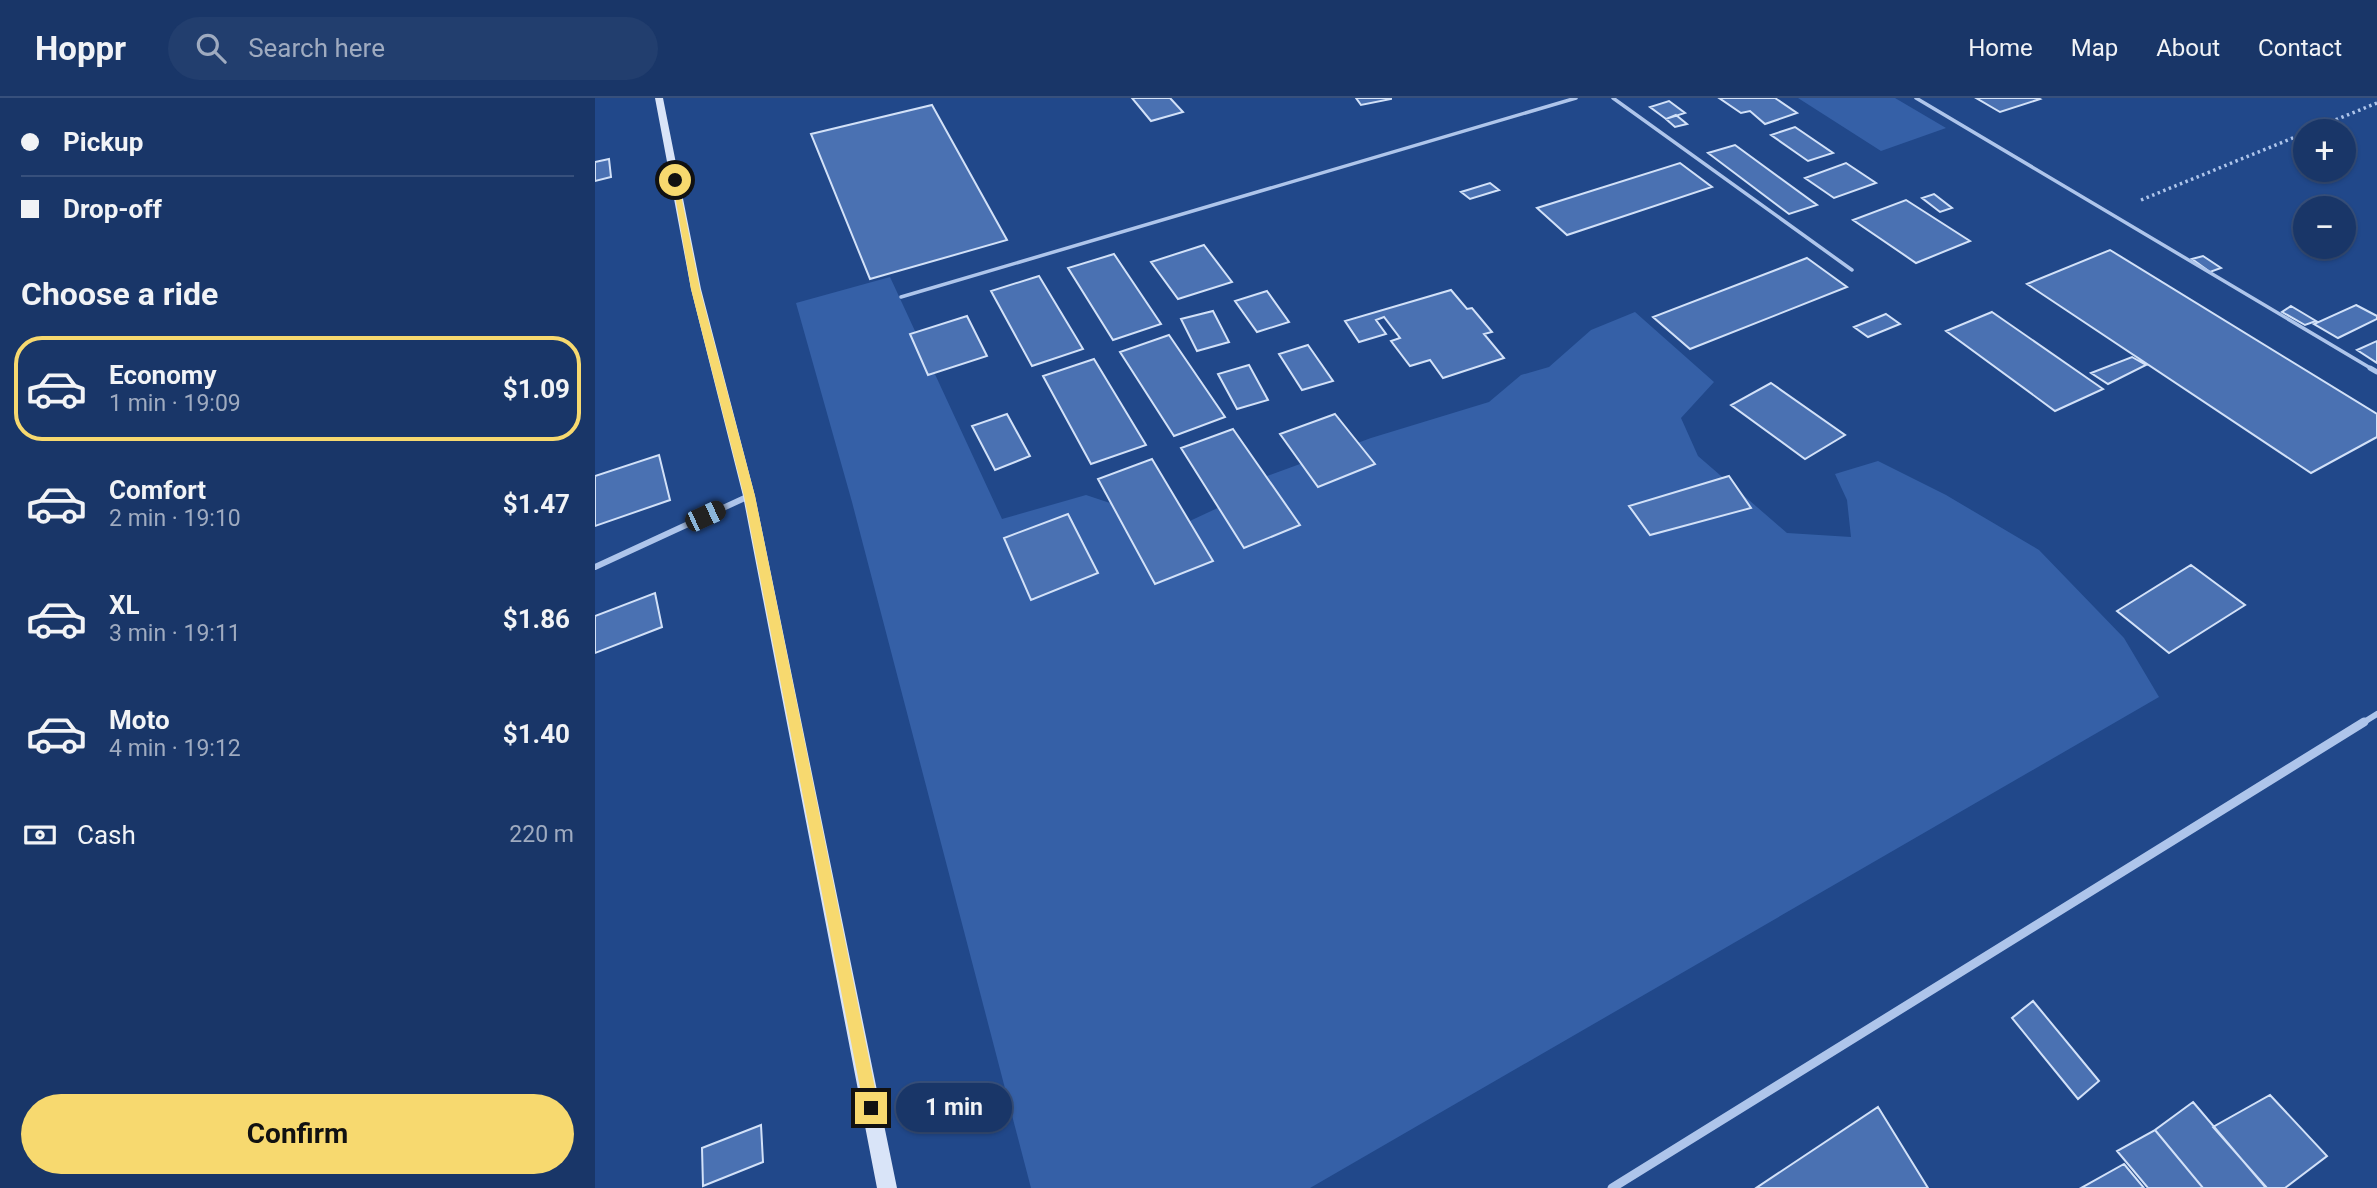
<!DOCTYPE html>
<html lang="en">
<head>
<meta charset="utf-8">
<style>
  :root { --surface:#193668; --page:#223e6e; --text:#f1f3f6; --muted:#9fabc0; --line:#37507c; --accent:#f7d96f }
  body { margin:0; font-family:Roboto,sans-serif; background:var(--page); color:var(--text); height:100vh; display:flex; flex-direction:column; font-size:26px; white-space:nowrap }
  * { box-sizing:border-box; margin:0 }
  p { font-size:23px; color:var(--muted) }
  .icon { flex:none; width:38px; height:38px; fill:none; stroke:currentColor; stroke-width:2; stroke-linecap:round; stroke-linejoin:round }
  .map { position:relative; flex:1; overflow:hidden }
  .side { display:flex; flex-direction:column; background:var(--surface); width:595px }
  .side>* { flex:none }
  .hud { display:grid; align-content:center; height:154px; padding:0 21px; background:var(--surface) }
  .controls { position:absolute; left:1698px; top:21px; display:grid; gap:14px }
  .controls a { display:grid; place-items:center; width:63px; height:63px; border-radius:50%; background:var(--surface); box-shadow:0 2px 5px #0004,0 0 0 2px var(--line); font-size:35px }
  .end { position:absolute; width:32px; height:32px; margin:-16px; border:9px solid #f7d96f; background:#111; box-shadow:0 0 0 4px #111 }
  .from { border-radius:50% }
  .bubble { position:absolute; height:49px; border-radius:24px; background:var(--surface); box-shadow:0 2px 5px #0004,0 0 0 2px var(--line); font-size:23px; font-weight:700; line-height:49px; text-align:center }
  .car { position:absolute; width:21px; height:42px; margin:-21px -10px; border-radius:9px; box-shadow:0 0 5px 2px #0007; background:linear-gradient(#222 24%,#8ab4d8 0 40%,#222 0 76%,#8ab4d8 0 86%,#222 0) }
  .hud b { display:flex; align-items:center; gap:24px; height:66px; font-size:26px }
  .hud b+b { border-top:2px solid var(--line) }
  .hud i { width:18px; height:18px; background:var(--text) }
  ul { padding:0; list-style:none }
  li { display:flex; align-items:center; gap:21px; height:105px; margin:0 14px 10px; padding:0 7px; border:4px solid transparent; border-radius:28px }
  li div { flex:1 }
  li b { display:block; font-size:26px }
  li em { font-style:normal; font-weight:700 }
  li.active { border-color:var(--accent) }
  li>.icon { width:63px; height:63px; stroke-width:1.5 }
  h2 { padding:0 21px; font-size:32px; line-height:84px }
  .pay { display:flex; align-items:center; gap:18px; height:77px; padding:0 21px; font-size:26px }
  .pay p { margin-inline-start:auto }
  .cta { display:flex; gap:14px; margin-top:auto; padding:14px 21px }
  .cta a { flex:1; height:80px; border-radius:42px; background:var(--accent); color:#111; font-size:28px; font-weight:700; line-height:80px; text-align:center }
  header { display:flex; align-items:center; gap:42px; box-sizing:border-box; height:98px; padding:0 35px; background:var(--surface); border-bottom:2px solid var(--line) }
  header strong { font-size:33px }
  nav { display:flex; gap:38px; margin-inline-start:auto; font-size:24px }
  .search { width:490px; height:63px; background:var(--page); display:flex; align-items:center; gap:18px; box-sizing:border-box; padding:0 24px; border-radius:38px; color:var(--muted); font-size:26px }
  main { display:flex; flex:1; min-height:0 }
  .map>svg:first-child { display:block }
  .green { fill:#3560a7 }
  .building { fill:#4a71b2; stroke:#d2e1f8; stroke-width:2 }
  .lines { fill:none; stroke-linecap:round; stroke-linejoin:round }
  .path { stroke:#aec5eb; stroke-width:3.5; stroke-dasharray:2.5 3.5; stroke-linecap:butt }
  .service-far1 { stroke:#aec5eb; stroke-width:3.5 }
  .service { stroke:#aec5eb; stroke-width:5 }
  .minor-far1 { stroke:#aec5eb; stroke-width:6 }
  .minor { stroke:#aec5eb; stroke-width:9 }
  .secondary { fill:#d9e4f8; fill-rule:evenodd }
  .route { fill:#f7d96f }
</style>
</head>
<body>
<header>
<strong>Hoppr</strong>
<div class="search"><svg class="icon" aria-label="search" viewBox="0 0 24 24"><circle cx="10" cy="10" r="6"/><path d="M15 15l6 6"/></svg>Search here</div>
<nav><a>Home</a><a>Map</a><a>About</a><a>Contact</a></nav>
</header>
<main>
<section class="side">
<div class="hud">
<b><i class="from"></i>Pickup</b>
<b><i></i>Drop-off</b>
</div>
<h2>Choose a ride</h2>
<ul>
<li class="active"><svg class="icon" aria-label="car" viewBox="0 0 24 24"><path d="M5 17H2v-5l4-1 3-4h7l3 4 3 1v5h-3M9 17h6M6 11h13"/><circle cx="7" cy="17" r="2"/><circle cx="17" cy="17" r="2"/></svg><div><b>Economy</b><p>1 min · 19:09</p></div><em>$1.09</em></li>
<li><svg class="icon" aria-label="car" viewBox="0 0 24 24"><path d="M5 17H2v-5l4-1 3-4h7l3 4 3 1v5h-3M9 17h6M6 11h13"/><circle cx="7" cy="17" r="2"/><circle cx="17" cy="17" r="2"/></svg><div><b>Comfort</b><p>2 min · 19:10</p></div><em>$1.47</em></li>
<li><svg class="icon" aria-label="car" viewBox="0 0 24 24"><path d="M5 17H2v-5l4-1 3-4h7l3 4 3 1v5h-3M9 17h6M6 11h13"/><circle cx="7" cy="17" r="2"/><circle cx="17" cy="17" r="2"/></svg><div><b>XL</b><p>3 min · 19:11</p></div><em>$1.86</em></li>
<li><svg class="icon" aria-label="car" viewBox="0 0 24 24"><path d="M5 17H2v-5l4-1 3-4h7l3 4 3 1v5h-3M9 17h6M6 11h13"/><circle cx="7" cy="17" r="2"/><circle cx="17" cy="17" r="2"/></svg><div><b>Moto</b><p>4 min · 19:12</p></div><em>$1.40</em></li>
</ul>
<div class="pay"><svg class="icon" aria-label="cash" viewBox="0 0 24 24"><path d="M3 7h18v10H3z"/><circle cx="12" cy="12" r="2"/></svg>Cash<p>220 m</p></div>
<div class="cta"><a>Confirm</a></div>
</section>
<div class="map">
<svg width="1782" height="1090" viewBox="0 0 1782 1090">
  <rect width="100%" height="100%" fill="#21488a"/>
  <path class="green" d="M1203,0h97l51,30 -65,23z
    M295,179l112,242 84,-24 93,31 73,-34 15,-16 104,-38 118,-36 32,-27 28,-8 42,-37 44,-18 79,70 -33,36 17,38 89,77 64,4 -4,-37 -12,-26 43,-13 68,34 93,55 85,88 35,59 -849,491h-279l-179,-686 -56,-199z"/>
  <path class="building" d="M537,0h38l13,14 -32,9z
    M761,0h35v1l-30,6z
    M1124,0h56l22,15 -32,11 -15,-13 -9,2z
    M1381,0h62l2,1 -40,13z
    M1074,3l16,12 -19,6 -16,-12z
    M337,7l75,135 -137,39 -59,-145z
    M1081,17l11,9 -12,3 -9,-8z
    M1200,29l38,26 -25,8 -37,-26z
    M1140,47l82,60 -28,9 -81,-61z
    M14,61l2,18 -16,4v-19z
    M1085,65l32,24 -145,48 -30,-27z
    M1251,65l30,20 -42,15 -29,-20z
    M895,85l9,7 -29,9 -9,-7z
    M1339,96l18,14 -12,4 -18,-14z
    M1311,102l64,41 -54,22 -63,-43z
    M609,147l28,37 -54,17 -27,-37z
    M1515,152l267,164v23l-66,36 -284,-189z
    M519,156l47,70 -48,16 -45,-72z
    M1608,158l18,12 -11,4 -18,-13z
    M1212,160l40,29 -157,62 -37,-32z
    M444,178l44,73 -51,17 -41,-75z
    M856,192l16,19 5,-1 20,24 -8,2 20,24 -61,20 -13,-18 -20,6 -19,-25 9,-3 -16,-21 -8,3 10,14 -27,8 -14,-21z
    M672,193l22,31 -32,10 -22,-31z
    M1761,207l21,11v3l-39,19 -24,-14z
    M1696,208l25,15 -11,4 -23,-13z
    M618,213l16,31 -32,9 -16,-32z
    M1397,214l111,77 -48,22 -109,-80z
    M1291,216l14,10 -32,13 -14,-10z
    M372,218l20,40 -59,19 -18,-41z
    M574,237l56,82 -51,19 -54,-84z
    M1782,243v22l-20,-13z
    M713,247l25,36 -31,9 -23,-36z
    M1537,259l14,8 -38,19 -17,-11z
    M499,261l52,86 -55,19 -48,-88z
    M654,267l19,35 -31,9 -19,-35z
    M1176,285l74,52 -40,24 -74,-54z
    M412,316l23,42 -35,14 -23,-44z
    M740,316l40,50 -57,23 -38,-53z
    M638,331l67,96 -56,23 -63,-100z
    M64,357l11,45 -75,26v-50z
    M557,361l61,102 -58,23 -57,-105z
    M1134,378l22,32 -101,27 -21,-29z
    M473,416l30,59 -67,27 -27,-62z
    M1596,467l54,40 -76,48 -52,-42z
    M60,495l7,34 -67,26v-37z
    M1438,903l66,80 -21,18 -66,-81z
    M1675,997l57,61 -42,32h-18l-54,-61z
    M1598,1004l73,86h-63l-48,-58z
    M1283,1009l50,81h-172z
    M166,1027l2,37 -60,24 -1,-38z
    M1560,1032l48,58h-55l-31,-37z
    M1529,1066l20,24h-63z"/>
  <g class="lines">
    <path class="path" d="M1713,33l69,-28
      M1546,102l164,-67"/>
    <path class="service-far1" d="M1018,0l239,172
      M1321,0l456,271
      M306,199l675,-199"/>
    <path class="service" d="M1775,270l7,4"/>
    <path class="minor-far1" d="M0,469l154,-71
      M1766,626l16,-10"/>
    <path class="minor" d="M1017,1090l752,-466"/>
    <path class="secondary" d="M60,0h8l38,191 54,207 142,692h-20l-134,-692 -52,-207z"/>
  </g>
  <path class="route" d="M77,80l6,2 22,109 55,207 124,612 -2,5 -6,3 -5,-3 -2,-5 -120,-612 -53,-207z"/>
</svg>
<div class="controls">
<a>+</a>
<a>−</a>
</div>
<i class="end from" style="left:80px;top:82px"></i>
<i class="end" style="left:276px;top:1010px"></i>
<div class="bubble" style="left:301px;top:985px;width:116px">1 min</div>
<i class="car" style="left:110px;top:418px;rotate:65deg"></i>
</div>
</main>
</body>
</html>
